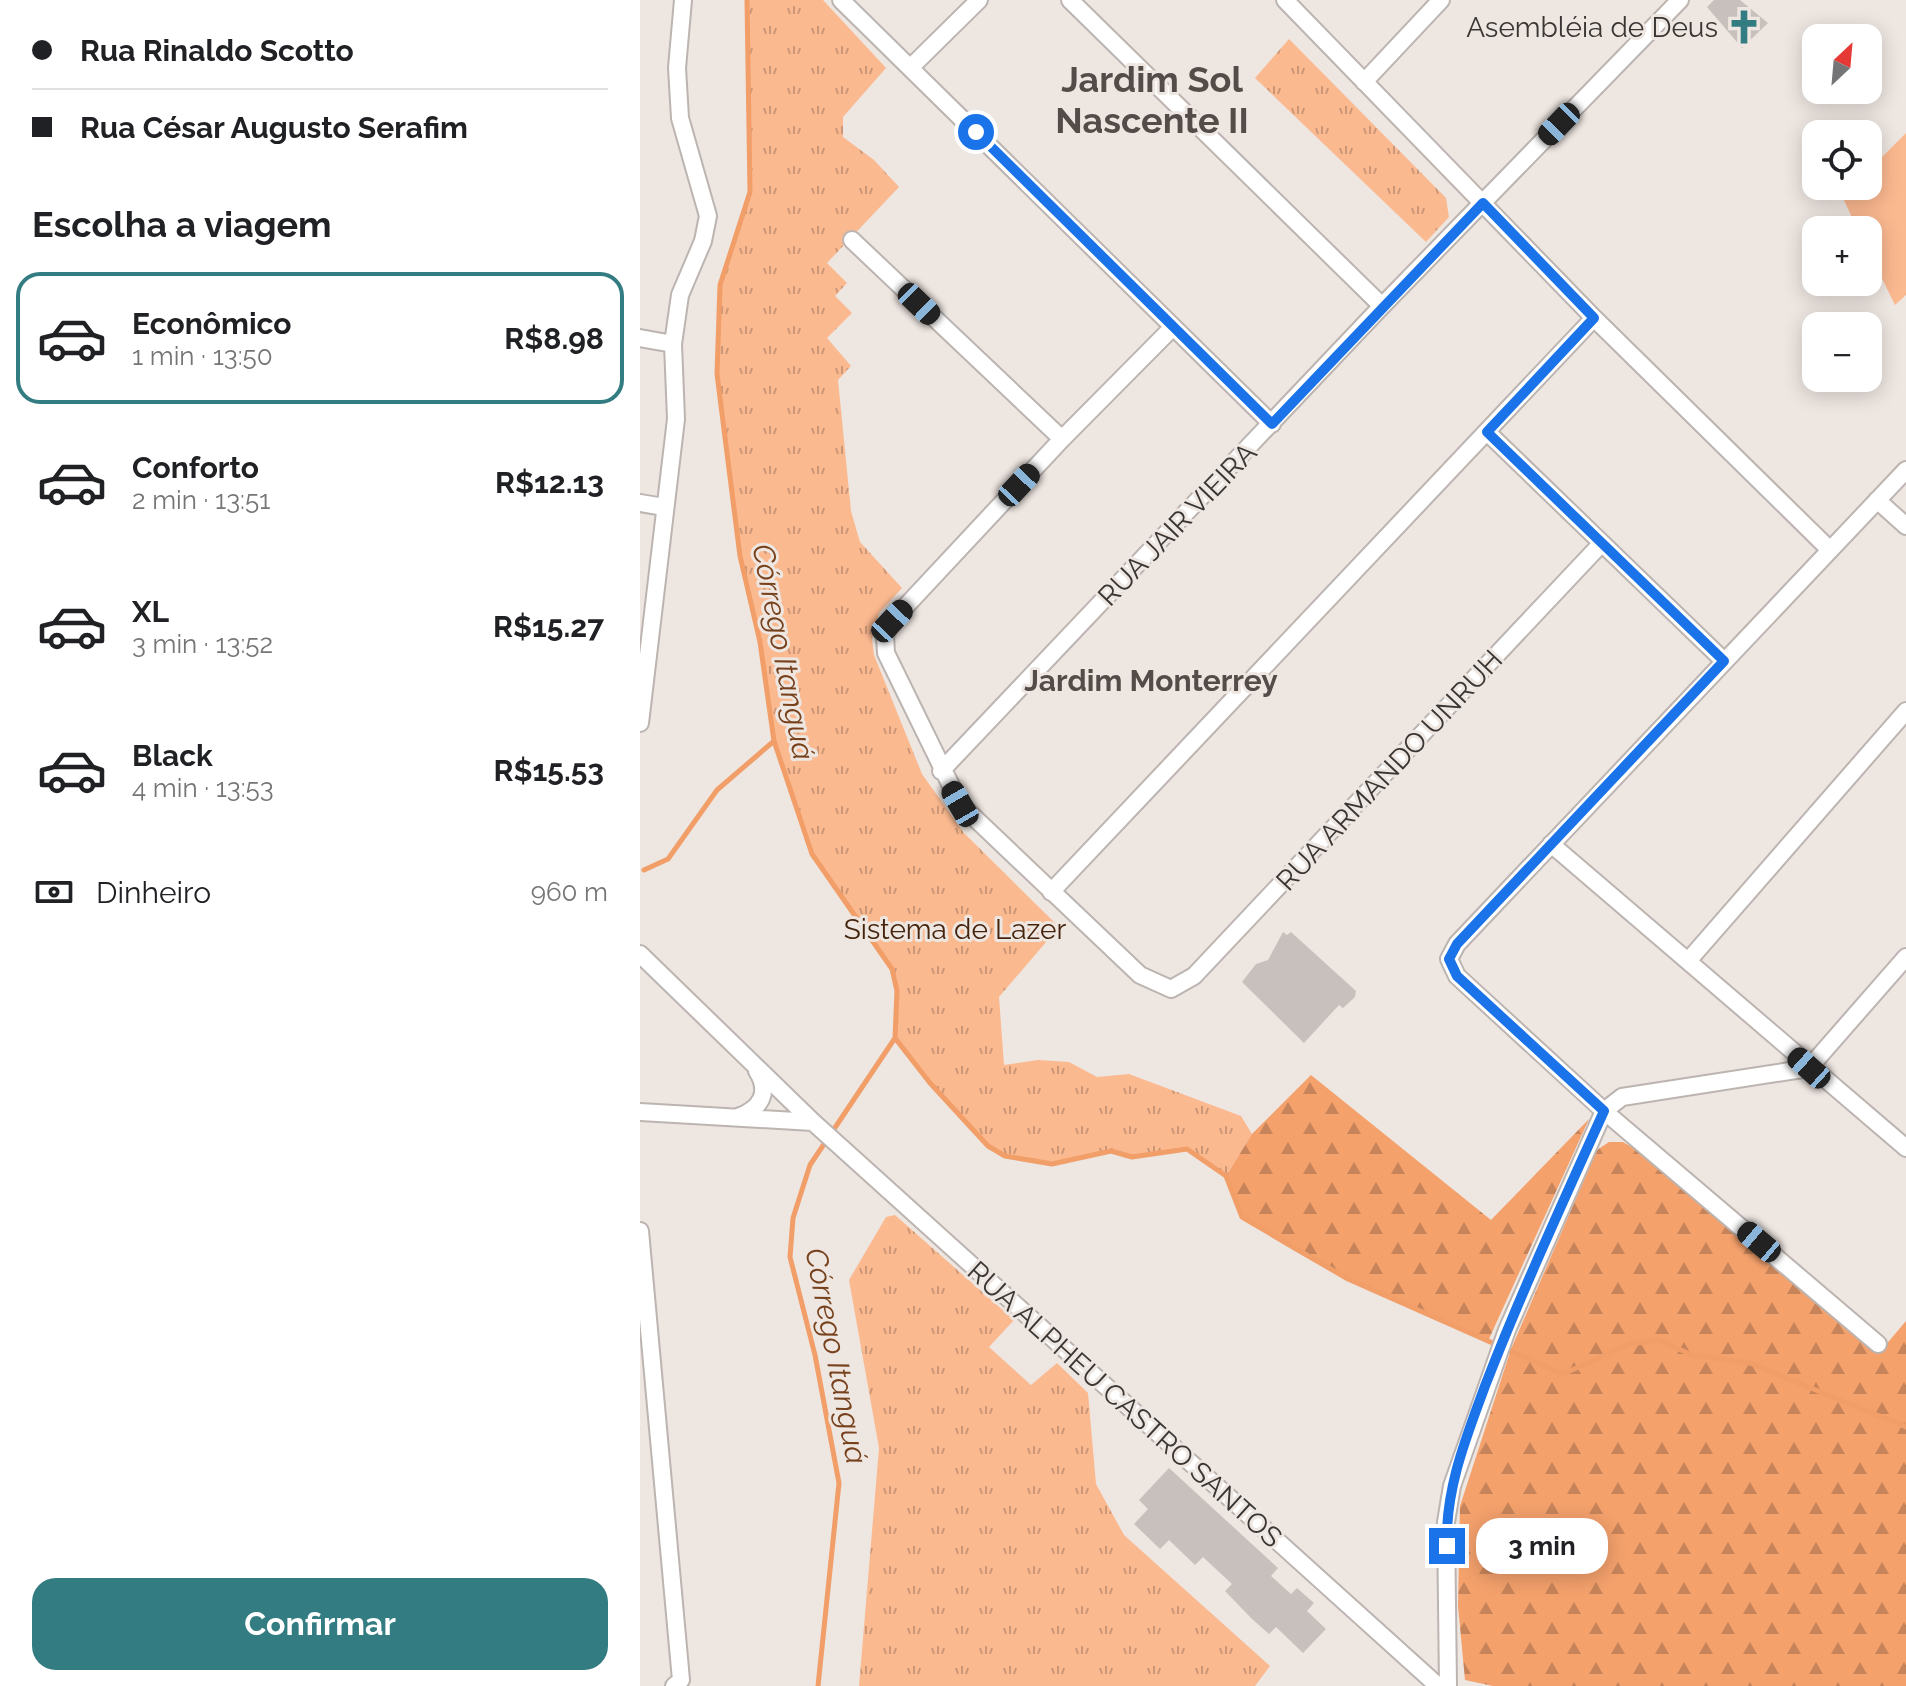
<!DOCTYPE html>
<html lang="pt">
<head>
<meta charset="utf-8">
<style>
  :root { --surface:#fff; --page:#f2f2f2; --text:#202124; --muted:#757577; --line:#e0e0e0; --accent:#337c81 }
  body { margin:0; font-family:Raleway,sans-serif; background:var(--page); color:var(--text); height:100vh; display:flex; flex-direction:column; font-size:30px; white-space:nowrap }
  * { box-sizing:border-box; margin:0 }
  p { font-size:26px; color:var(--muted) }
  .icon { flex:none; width:44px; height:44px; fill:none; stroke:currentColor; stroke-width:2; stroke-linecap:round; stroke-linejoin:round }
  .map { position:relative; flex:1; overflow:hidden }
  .details { display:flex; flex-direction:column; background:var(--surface); width:640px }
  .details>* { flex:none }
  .hud { display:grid; align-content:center; height:176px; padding:0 32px; background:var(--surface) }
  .needle { width:52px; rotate:26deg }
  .buttons { position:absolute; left:1162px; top:24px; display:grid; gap:16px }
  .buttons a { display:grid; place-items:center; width:80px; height:80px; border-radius:16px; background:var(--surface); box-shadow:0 4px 20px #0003; font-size:40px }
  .end { position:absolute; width:36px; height:36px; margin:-18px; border:10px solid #1a73e8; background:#fff; box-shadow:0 0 0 4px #fff }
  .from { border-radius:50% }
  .bubble { position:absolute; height:56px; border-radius:24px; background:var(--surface); box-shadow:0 4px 20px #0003; font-size:26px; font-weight:700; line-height:56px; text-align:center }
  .car { position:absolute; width:24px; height:48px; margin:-24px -12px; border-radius:10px; box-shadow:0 0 6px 2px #0007; background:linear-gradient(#222 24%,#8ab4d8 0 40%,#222 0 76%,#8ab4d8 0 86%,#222 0) }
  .hud b { display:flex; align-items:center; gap:28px; height:76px; font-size:30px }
  .hud b+b { border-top:2px solid var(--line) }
  .hud i { width:20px; height:20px; background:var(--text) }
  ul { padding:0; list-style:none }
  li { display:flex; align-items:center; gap:24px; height:132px; margin:0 16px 12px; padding:0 16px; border:4px solid transparent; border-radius:24px }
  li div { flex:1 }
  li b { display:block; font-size:30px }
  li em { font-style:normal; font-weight:700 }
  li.on { border-color:var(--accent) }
  li>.icon { width:72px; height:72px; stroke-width:1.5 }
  h2 { padding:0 32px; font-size:36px; line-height:96px }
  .pay { display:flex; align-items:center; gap:20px; height:88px; padding:0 32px; font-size:30px }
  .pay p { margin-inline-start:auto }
  .cta { display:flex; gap:16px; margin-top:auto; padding:16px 32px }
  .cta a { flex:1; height:92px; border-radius:24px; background:var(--accent); color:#fff; font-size:32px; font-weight:700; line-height:92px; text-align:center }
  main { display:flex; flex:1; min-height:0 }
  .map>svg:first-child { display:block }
  .grass { fill:url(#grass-tufts) }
  .forest { fill:url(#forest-firs) }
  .pitch { fill:#fbb990 }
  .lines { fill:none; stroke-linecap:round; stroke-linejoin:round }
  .stream { stroke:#f19e69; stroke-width:5 }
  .building { fill:#c8c0bc }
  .street-casing { stroke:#bcb4b0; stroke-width:20 }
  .street { stroke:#fff; stroke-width:16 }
  .route { stroke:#1a73e8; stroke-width:10 }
  .labels { text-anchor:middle; stroke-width:6; stroke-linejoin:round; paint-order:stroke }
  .poi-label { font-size:28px; fill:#393634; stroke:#eee6e1; text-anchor:end }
  .street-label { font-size:28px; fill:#393634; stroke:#eee6e1 }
  .park-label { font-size:28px; fill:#45240e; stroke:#eee6e1 }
  .water-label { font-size:30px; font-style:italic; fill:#77411c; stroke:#eee6e1 }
  .neighbourhood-label { font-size:30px; font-weight:bold; fill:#534c49; stroke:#eee6e1 }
  .district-label { font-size:36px; font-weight:bold; fill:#534c49; stroke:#eee6e1 }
</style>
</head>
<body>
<main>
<section class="details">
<div class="hud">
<b><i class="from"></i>Rua Rinaldo Scotto</b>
<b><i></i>Rua César Augusto Serafim</b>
</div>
<h2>Escolha a viagem</h2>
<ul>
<li class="on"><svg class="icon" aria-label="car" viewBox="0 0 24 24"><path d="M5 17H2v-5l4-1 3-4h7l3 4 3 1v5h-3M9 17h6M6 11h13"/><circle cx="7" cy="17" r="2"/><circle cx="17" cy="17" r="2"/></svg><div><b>Econômico</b><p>1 min · 13:50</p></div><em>R$8.98</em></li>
<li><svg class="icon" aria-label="car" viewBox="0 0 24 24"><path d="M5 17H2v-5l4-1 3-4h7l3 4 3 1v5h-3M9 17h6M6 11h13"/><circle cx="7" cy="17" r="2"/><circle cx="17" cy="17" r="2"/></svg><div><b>Conforto</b><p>2 min · 13:51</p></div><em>R$12.13</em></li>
<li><svg class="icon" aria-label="car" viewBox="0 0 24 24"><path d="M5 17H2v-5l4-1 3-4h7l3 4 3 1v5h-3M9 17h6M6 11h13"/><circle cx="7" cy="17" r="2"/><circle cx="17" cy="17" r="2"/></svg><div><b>XL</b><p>3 min · 13:52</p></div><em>R$15.27</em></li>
<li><svg class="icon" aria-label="car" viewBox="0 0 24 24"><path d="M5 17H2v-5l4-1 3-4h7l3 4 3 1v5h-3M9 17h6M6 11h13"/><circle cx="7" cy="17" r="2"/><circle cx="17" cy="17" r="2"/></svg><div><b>Black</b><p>4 min · 13:53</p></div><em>R$15.53</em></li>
</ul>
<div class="pay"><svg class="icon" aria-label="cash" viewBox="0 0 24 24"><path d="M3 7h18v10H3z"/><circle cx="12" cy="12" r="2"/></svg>Dinheiro<p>960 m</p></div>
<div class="cta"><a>Confirmar</a></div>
</section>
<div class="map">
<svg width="1266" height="1686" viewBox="0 0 1266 1686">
  <defs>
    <pattern id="grass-tufts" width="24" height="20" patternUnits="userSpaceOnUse" patternTransform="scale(2)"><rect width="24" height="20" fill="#fbb990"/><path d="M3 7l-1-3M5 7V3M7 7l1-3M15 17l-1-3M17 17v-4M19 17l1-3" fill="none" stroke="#cc9776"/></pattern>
    <pattern id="forest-firs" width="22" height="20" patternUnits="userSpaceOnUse" patternTransform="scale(2)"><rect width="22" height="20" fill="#f4a16c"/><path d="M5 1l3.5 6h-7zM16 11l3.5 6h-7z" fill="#c7845a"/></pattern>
  </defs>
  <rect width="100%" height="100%" fill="#eee6e1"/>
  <path class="grass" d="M107,0h76l63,68 -43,49v20l31,23 25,27 -72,76 20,20 -12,13 17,17 -25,25 24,28 -13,14 13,131 9,31 42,46 -23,25 -7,26 2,16 48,119 42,59 95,94 -60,70 5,68 34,-5 31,2 28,15 32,-3 112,42 11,18 -26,42 -39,-27 -55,8 -21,-6 -59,13 -47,-8 -18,-11 -57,-62 -35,-45 2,-47 -5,-22 -80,-115 -38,-113 -14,-99 -20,-86 -23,-182 3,-89 30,-93z
    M649,39l157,159 3,19 -23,25 -171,-164z
    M255,1215l119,105 -25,27 42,38 26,-22 31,30 8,91 28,51 146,131 -15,20h-396l20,-238 -30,-168 37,-63z"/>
  <path class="forest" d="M671,1075l180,145 98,-101 -100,220 -141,-60 -106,-62 -16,-41 26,-42z
    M969,1142h14l12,7 243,205 28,-33v365h-413l-28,-6 -7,-74 2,-100 51,-157 86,-199z"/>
  <path class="pitch" d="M1266,133v162l-11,10 -27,-55v-20h-10l-16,-34 11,-10h15v-15z"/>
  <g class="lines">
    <path class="stream" d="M107,0l3,192 -30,93 -3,89 23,182 20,86 14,99 38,113 80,115 5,22 -2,47 -85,127 -17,53 -3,39 25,98 24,128 -21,203
      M4,870l24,-11 49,-69 57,-49
      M255,1038l35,45 58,63 17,10 47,8 59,-13 21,6 55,-8 39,27 16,41 56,33 50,29 215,95 67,-30 29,-4 33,15 58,8 156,64"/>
  </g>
  <path class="building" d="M1074,0h26l28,23 -26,25 -35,-41z
    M643,932l4,3 4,-3 65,59 -1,6 -12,11 -4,-3 -35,38 -62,-61 14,-18 12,-4z
    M529,1468l109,100 -7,8 20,18 6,-6 17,15 -7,8 19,18 -23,24 -27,-26 -7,7 -17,-15 -27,-28 7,-7 -29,-27 -8,8 -26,-25 -9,9 -26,-25 14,-15 -9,-9z"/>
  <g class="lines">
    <g class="street-casing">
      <path id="street" d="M201,0l431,424
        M430,0l312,306
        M645,0l309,318 236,232
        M271,67l68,-67
        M724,82l77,-82
        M212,240l210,199
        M532,328l-110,111 -170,182 -7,14 1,18 74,151 180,171 31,14 23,-13 407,-432
        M0,338l33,6 3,75 -36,304
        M33,344l7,-49 23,-54 5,-25 -28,-98 -3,-50 6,-68
        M847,432l237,229
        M1237,500l29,26
        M0,503l24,4
        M301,771l441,-465 298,-306
        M911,844l355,304
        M411,892l543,-574
        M0,954l173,168 625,564
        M1048,961l218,-250
        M0,1112l173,10
        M98,1117c22,-8 33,-24 19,-46
        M0,1231l41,449 -7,6
        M1238,1344l-274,-233 -147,-135 -8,-17 8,-15 449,-474
        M808,1686l-2,-164 6,-36 55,-156 97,-219 18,-14 187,-29 97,-111"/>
    </g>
    <use href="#street" class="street"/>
  </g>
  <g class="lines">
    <path class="route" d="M336,132l296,292 211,-221 111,115 -107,114 237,229 -267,283 -8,15 8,17 147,135c-41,91 -83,182 -119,275 -19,52 -40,103 -38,160"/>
  </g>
  <defs>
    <g id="church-bare" transform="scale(2.76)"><path d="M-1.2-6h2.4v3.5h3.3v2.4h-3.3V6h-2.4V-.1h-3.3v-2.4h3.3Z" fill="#337c81" stroke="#eee6e1" stroke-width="2.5" paint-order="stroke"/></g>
  </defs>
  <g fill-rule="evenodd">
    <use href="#church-bare" x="1104" y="27"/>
  </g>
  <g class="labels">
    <g class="poi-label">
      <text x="1078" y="37">Asembléia de Deus</text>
    </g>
    <g class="street-label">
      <text transform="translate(537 524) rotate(-46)" y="10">RUA JAIR VIEIRA</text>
      <text transform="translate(749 770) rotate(-47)" y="10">RUA ARMANDO UNRUH</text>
      <text transform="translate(485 1404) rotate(42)" y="10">RUA ALPHEU CASTRO SANTOS</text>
    </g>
    <g class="park-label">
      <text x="315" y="939">Sistema de Lazer</text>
    </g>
    <g class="water-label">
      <text transform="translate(143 652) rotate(79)" y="10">Córrego Itanguá</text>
      <text transform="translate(196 1356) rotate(79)" y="10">Córrego Itanguá</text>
    </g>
    <g class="neighbourhood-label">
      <text x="511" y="691">Jardim Monterrey</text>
    </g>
    <g class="district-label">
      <text x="512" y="92">Jardim Sol<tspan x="512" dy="41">Nascente II</tspan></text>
    </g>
  </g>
</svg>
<div class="buttons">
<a><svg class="needle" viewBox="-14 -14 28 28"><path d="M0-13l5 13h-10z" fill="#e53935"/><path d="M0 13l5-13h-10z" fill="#757577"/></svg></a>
<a><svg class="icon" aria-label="locate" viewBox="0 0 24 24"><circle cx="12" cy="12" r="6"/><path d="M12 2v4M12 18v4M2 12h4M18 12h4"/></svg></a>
<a>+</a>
<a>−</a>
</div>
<i class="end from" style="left:336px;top:132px"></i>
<i class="end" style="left:807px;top:1546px"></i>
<div class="bubble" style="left:836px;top:1518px;width:132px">3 min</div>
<i class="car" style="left:919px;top:124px;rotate:224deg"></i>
<i class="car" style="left:279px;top:304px;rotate:134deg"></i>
<i class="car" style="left:379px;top:485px;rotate:43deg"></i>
<i class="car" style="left:252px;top:621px;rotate:43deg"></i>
<i class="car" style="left:320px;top:804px;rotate:330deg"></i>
<i class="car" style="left:1169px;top:1068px;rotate:312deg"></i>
<i class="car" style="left:1119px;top:1242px;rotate:310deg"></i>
</div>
</main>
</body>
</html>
